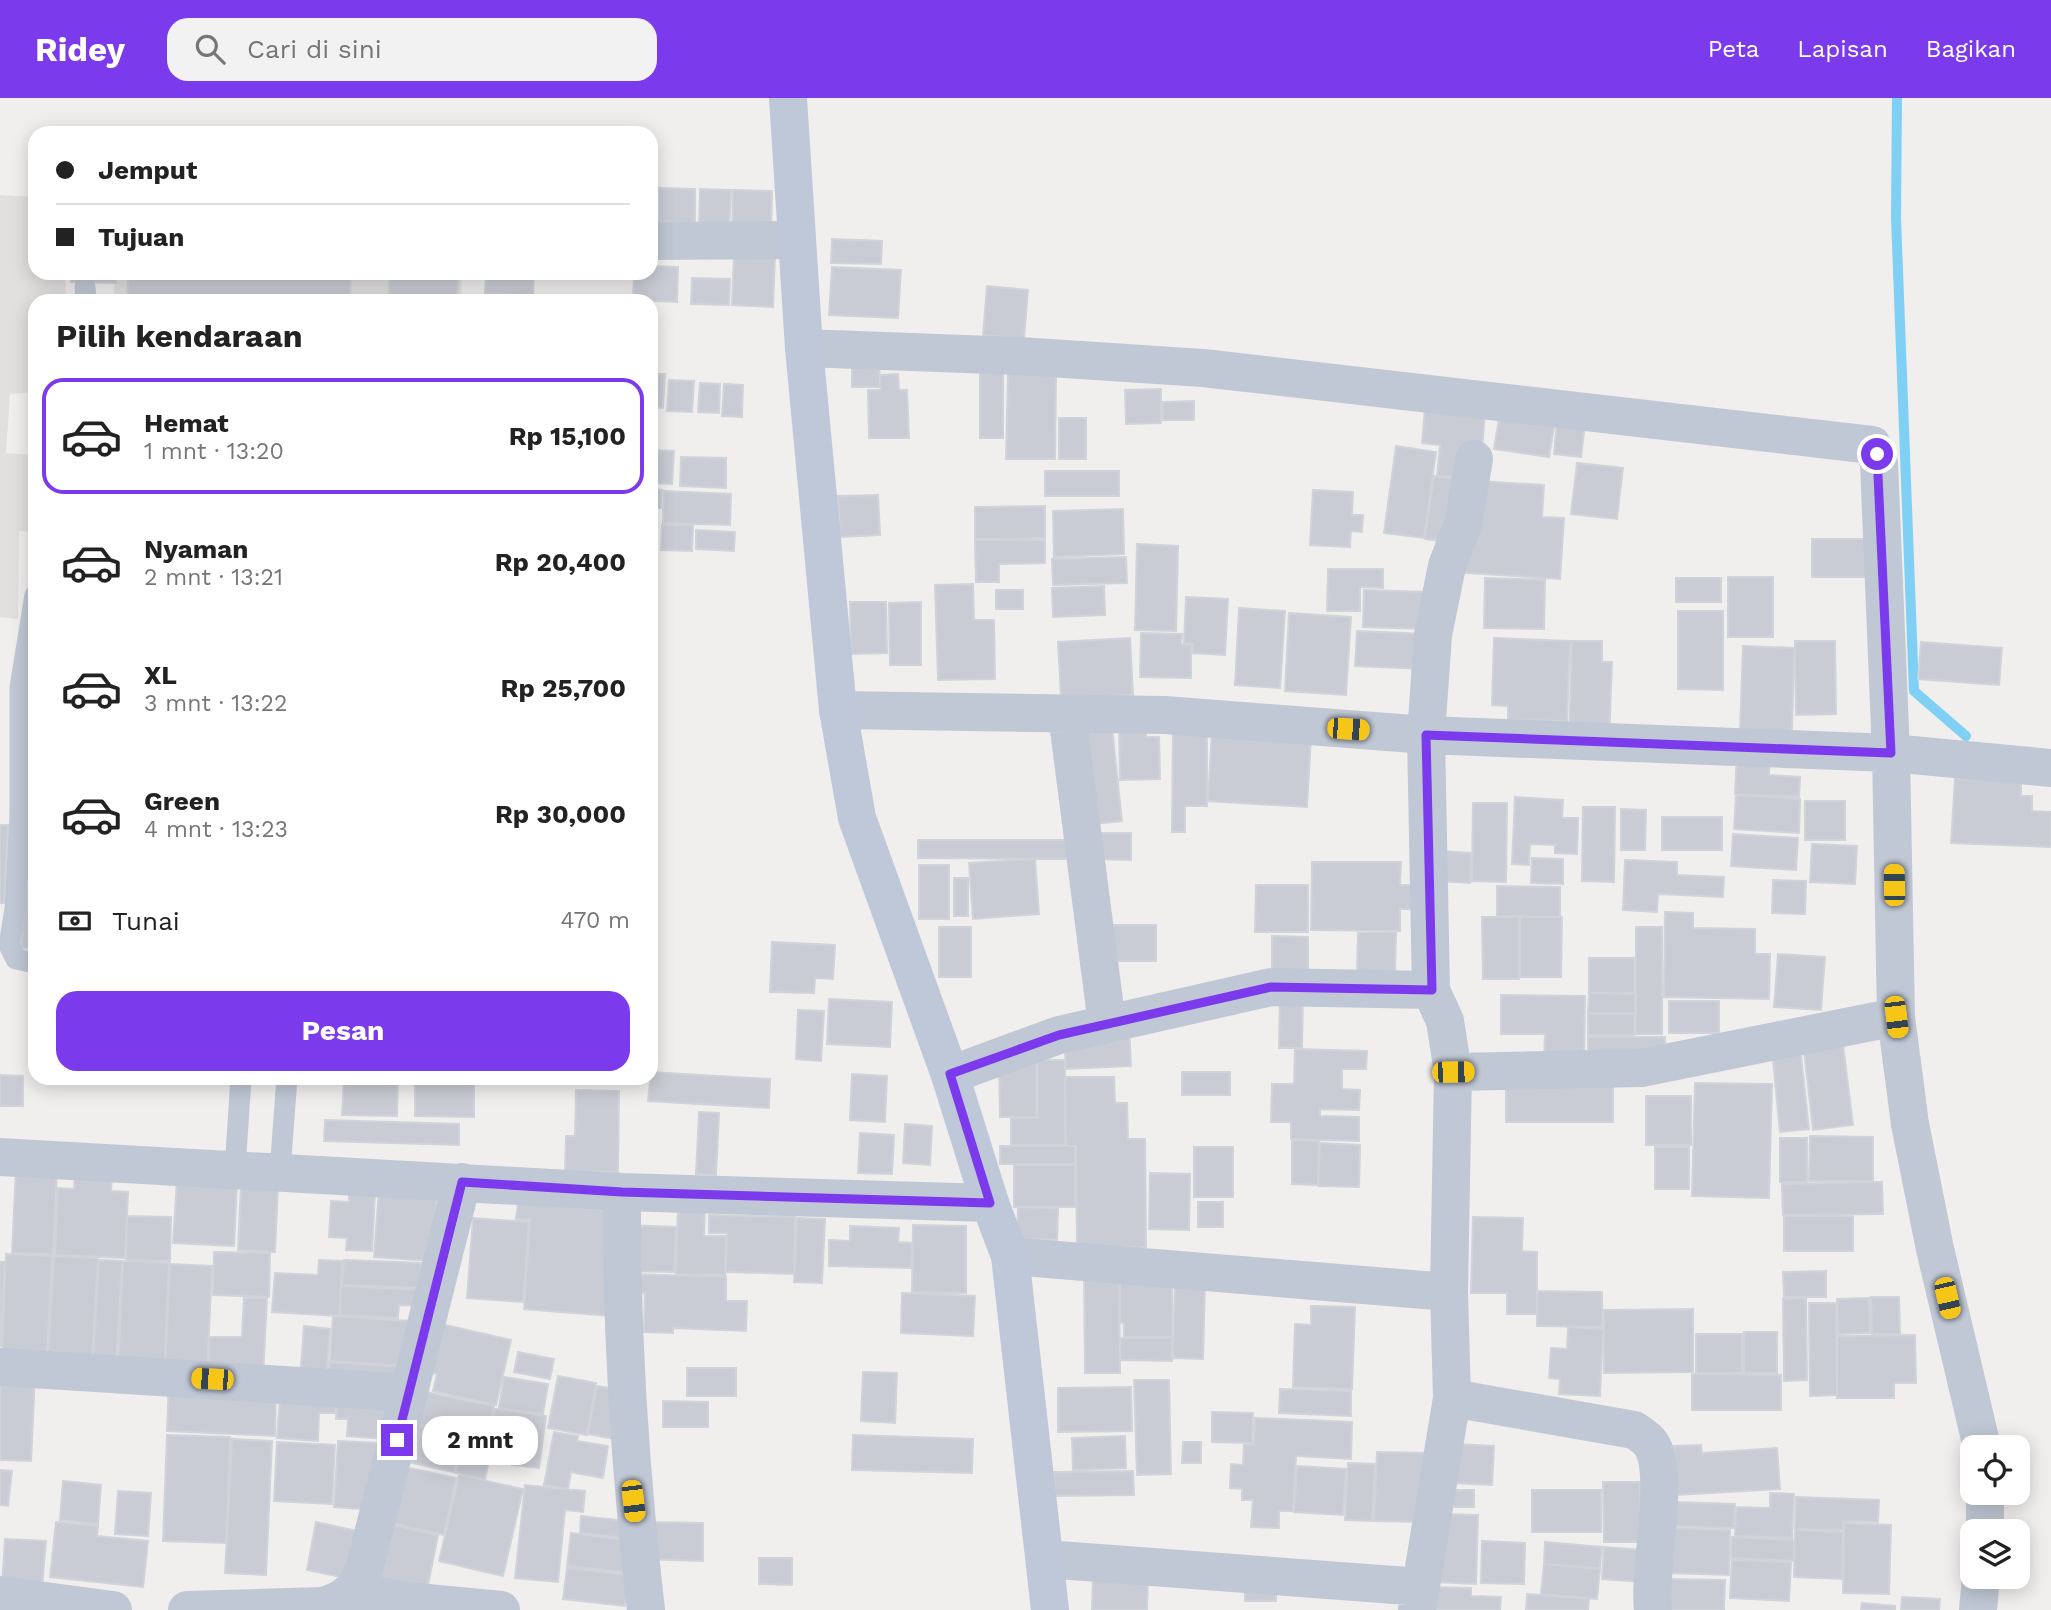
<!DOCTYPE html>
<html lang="id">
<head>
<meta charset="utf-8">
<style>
  :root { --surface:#fff; --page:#f2f2f2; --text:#222; --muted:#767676; --line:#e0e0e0; --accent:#7c3aed }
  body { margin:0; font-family:"Work Sans",sans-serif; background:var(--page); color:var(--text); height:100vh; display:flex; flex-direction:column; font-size:26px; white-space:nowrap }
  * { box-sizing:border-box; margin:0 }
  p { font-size:23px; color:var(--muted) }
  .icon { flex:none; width:38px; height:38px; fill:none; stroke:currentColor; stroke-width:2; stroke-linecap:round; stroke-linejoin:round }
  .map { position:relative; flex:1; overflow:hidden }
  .details { position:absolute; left:28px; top:196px; width:630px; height:791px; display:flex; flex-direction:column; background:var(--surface); border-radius:21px; box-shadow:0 4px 18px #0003 }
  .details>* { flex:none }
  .top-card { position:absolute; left:28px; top:28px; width:630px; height:154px; border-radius:21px; box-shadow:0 4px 18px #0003; display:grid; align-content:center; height:154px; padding:0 28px; background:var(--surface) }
  .tools { position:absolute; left:1960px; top:1337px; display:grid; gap:14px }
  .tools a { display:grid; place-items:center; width:70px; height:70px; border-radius:14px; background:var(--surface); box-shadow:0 4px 18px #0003; font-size:35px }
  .end { position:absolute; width:32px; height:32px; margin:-16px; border:9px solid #7c3aed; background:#fff; box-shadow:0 0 0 4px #fff }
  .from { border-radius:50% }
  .bubble { position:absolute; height:49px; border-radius:21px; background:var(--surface); box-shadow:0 4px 18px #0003; font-size:23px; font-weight:700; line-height:49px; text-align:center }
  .car { position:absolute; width:21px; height:42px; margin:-21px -10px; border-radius:9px; box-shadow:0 0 5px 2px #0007; background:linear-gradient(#f5c518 24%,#345 0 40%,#f5c518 0 76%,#345 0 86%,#f5c518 0) }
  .top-card b { display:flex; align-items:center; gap:24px; height:66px; font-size:26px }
  .top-card b+b { border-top:2px solid var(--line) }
  .top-card i { width:18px; height:18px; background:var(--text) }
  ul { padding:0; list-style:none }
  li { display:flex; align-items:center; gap:21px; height:116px; margin:0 14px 10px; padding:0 14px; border:4px solid transparent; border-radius:21px }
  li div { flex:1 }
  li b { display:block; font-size:26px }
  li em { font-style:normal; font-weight:700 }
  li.selected { border-color:var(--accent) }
  li>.icon { width:63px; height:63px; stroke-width:1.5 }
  h2 { padding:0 28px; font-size:32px; line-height:84px }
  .pay { display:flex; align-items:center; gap:18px; height:77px; padding:0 28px; font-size:26px }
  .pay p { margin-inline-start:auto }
  .cta { display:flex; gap:14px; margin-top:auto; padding:14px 28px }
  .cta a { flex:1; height:80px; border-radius:21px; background:var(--accent); color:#fff; font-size:28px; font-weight:700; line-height:80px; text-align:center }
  header { display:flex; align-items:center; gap:42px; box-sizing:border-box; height:98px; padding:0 35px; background:var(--accent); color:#fff }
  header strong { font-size:33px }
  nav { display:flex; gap:38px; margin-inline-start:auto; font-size:24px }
  .search { width:490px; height:63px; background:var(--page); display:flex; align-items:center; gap:18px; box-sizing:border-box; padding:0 24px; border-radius:21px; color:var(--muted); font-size:26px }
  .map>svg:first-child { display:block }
  .education { fill:#e2dfdf }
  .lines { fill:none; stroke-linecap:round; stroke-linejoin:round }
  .stream { stroke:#80d0f5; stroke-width:10 }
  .building { fill:#c9ccd4; stroke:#d1d3da; stroke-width:2 }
  .lane { stroke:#c0c8d5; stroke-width:21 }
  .street { stroke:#c0c8d5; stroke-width:38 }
  .secondary { stroke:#bec8d9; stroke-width:38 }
  .route { stroke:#7c3aed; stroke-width:9 }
</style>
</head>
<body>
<header>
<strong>Ridey</strong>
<div class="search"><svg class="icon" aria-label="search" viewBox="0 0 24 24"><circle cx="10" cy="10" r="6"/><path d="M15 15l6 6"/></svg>Cari di sini</div>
<nav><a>Peta</a><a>Lapisan</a><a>Bagikan</a></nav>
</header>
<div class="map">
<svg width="2051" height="1512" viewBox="0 0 2051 1512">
  <rect width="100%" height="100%" fill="#f1eeee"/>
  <path class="education" d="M0,97l35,2v76h30l1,28h-31v91l-25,2 -4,59 28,2 1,77 -16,-1 -1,88 -18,-2z
    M116,175h346l-1,28h-348z"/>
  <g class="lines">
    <path class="stream" d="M1897,0l-1,120 18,473 52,45"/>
  </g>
  <path class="building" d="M659,90l36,1v34l-36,-1z
    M700,91l31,1 -2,39 -30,-1z
    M733,92l39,1 -1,44 -39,-1z
    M832,141l50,2 -1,23 -50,-1z
    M651,152l1,16 26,1 -1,35 -44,-2 1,-27h17z
    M734,156l41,2 -2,51 -41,-2z
    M832,169l69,3 -3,48 -69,-3z
    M71,175h45v10l-45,-1z
    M128,175h223l-1,28h-223z
    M390,175h68l-1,28h-69z
    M486,175h48l-1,22 -48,-2z
    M692,180l38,1 -1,26 -38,-1z
    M987,188l41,4 -4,49 -41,-4z
    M852,258h27l1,31h-28z
    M980,275h23v65h-23z
    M1008,275h48l-1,86h-49z
    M651,276h14l-2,34 -12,-1z
    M898,276l1,16h8l2,48h-40l-1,-48h13l-1,-15z
    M669,282l25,1 -2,31 -25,-1z
    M700,285l20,1 -1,29 -21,-1z
    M724,286l19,1 -1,32 -20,-1z
    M1161,291v34l-35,1 -1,-34z
    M1194,303v19h-31v-18z
    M1425,310l60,5 -3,36 -15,29 -30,-2 3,-31 -18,-2z
    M1500,315l55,8 -6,36 -55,-8z
    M1059,320h27v41h-27z
    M1557,323l28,3 -4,33 -27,-3z
    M1396,348l40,6 -12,86 -40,-5z
    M651,352l23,1 -2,33 -21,-1z
    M681,359l45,1v30l-46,-2z
    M1577,365l46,5 -6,51 -46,-5z
    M1045,373h74v25h-74z
    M1434,378l29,4 -10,63 -28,-4z
    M1477,383l67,4 -2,32 22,1 -4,61 -107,-7z
    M651,391l11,1 -1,18h-10z
    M1313,392l40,2 -1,23h11l-1,17 -11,-1 -1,16 -40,-2z
    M664,393l67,3 -1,31 -67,-2z
    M878,397l2,40 -40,2 -2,-41z
    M1045,408v32l-70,1v-32z
    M1123,411l1,45 -70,3 -1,-46z
    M662,427h31l-1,26 -31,-1z
    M696,432l39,2 -1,19 -38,-2z
    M1812,441h56v38h-56z
    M975,442h70v23l-46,1v18h-23z
    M1137,446l41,2 -2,85 -41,-1z
    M1126,459l1,26 -74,2 -1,-26z
    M1328,471h55v19l-23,-1v24h-33z
    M1728,479h45v60h-45z
    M1485,480l60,2 -1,49 -60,-1z
    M1676,480h45v24h-45z
    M973,486l1,36h20l1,59 -57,1 -3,-95z
    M1104,488l1,29 -52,2 -1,-29z
    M996,492h27v19h-27z
    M1364,492l65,2 -2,37 -64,-2z
    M1186,499l42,2 -3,56 -33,-2 1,-9 -9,-1z
    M850,504h36l1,51 -36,1z
    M921,504v63h-31l-1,-62z
    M1239,510l46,3 -5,77 -45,-3z
    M1678,513h45v79l-45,-1z
    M1289,515l62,4 -5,78 -61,-4z
    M1357,533l68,3 -2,35 -68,-3z
    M1141,535l41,1 -1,10 10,1v33l-51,-1z
    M1130,540l3,57 -72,3 -3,-56z
    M1494,540l76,3 -3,80 -59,-1v-14l-16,-1z
    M1572,543h30v21h10l-3,79 -40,-1z
    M1795,543h40l1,73 -40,1z
    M1921,544l81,6 -3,37 -81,-6z
    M1743,548l51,2 -2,85 -52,-2z
    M27,558h8v127h-12z
    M1111,621l11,102 -38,4 -11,-102z
    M1146,622v17h13l1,42 -40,1 -1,-59z
    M1173,627h34v81h-22v26h-13z
    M1212,633l99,5 -4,71 -99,-6z
    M1737,652l33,1 -1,24 31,2 -1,20 -64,-3z
    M1955,680l66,4v14h11v15l19,1v35l-100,-4z
    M27,689l8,1v161l-15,-1z
    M1736,697l64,4 -1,34 -65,-4z
    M1515,699l48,3 -1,18h16l-1,36 -22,-1v-8l-25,-1 -1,21 -17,-1z
    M1805,703h40v39h-40z
    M1473,705h34l-1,79 -34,-1z
    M1583,709h32l-1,75 -32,-1z
    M1621,711l25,1 -1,40h-24z
    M1662,719h60v33h-60z
    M0,727h8l-4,78h-4z
    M1096,735h35v27l-35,-1z
    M1733,736l65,4 -2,32 -65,-4z
    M918,742h150v19l-150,-1z
    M1812,746l45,2 -2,38 -45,-2z
    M1440,753l31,2 -1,30 -32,-2z
    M1532,760l31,1v25l-32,-1z
    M1035,761l4,55 -66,5 -4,-56z
    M1625,762l52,2v13l47,2 -1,20 -65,-3 -1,18 -34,-2z
    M1312,764h89l-1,23h16v24h-16v22l-89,-1z
    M919,767h30v54h-30z
    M954,780h14v38h-14z
    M1773,782l33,1 -1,33 -33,-1z
    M1256,787h52v47h-53z
    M1497,788l63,1v30l-63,-1z
    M1665,814l28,1v15l62,1v25h15l-1,45 -105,-2z
    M1482,819h37v62h-36z
    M1520,819h42l-1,60h-41z
    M1110,827h46v36h-46z
    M939,829h32v50h-32z
    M1636,829h26v107h-26z
    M1358,834h38l-1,43 -38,-1z
    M1272,838l36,1v40l-36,-1z
    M772,844l63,3 -2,34 -18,-1 -1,15 -44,-1z
    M1778,856l47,3 -4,53 -47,-3z
    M1589,860h45v35h-45z
    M1280,894h23l-1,56h-23z
    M1589,895l46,1v19h-47z
    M1501,897l84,1 -1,68h-40l1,-30h-44z
    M829,901l63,3 -2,45 -63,-3z
    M1669,903h50v32h-50z
    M798,912l26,1 -3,50 -25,-2z
    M1588,916h46v21h-46z
    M1129,930l2,38 -65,3 -2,-31z
    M1588,939h77v25h-77z
    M1842,939l11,88 -40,5 -10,-88z
    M1800,949l9,82 -29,3 -8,-82z
    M1295,951l72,2 -1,18h-24v20l18,1 -1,20 -39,-1v7l39,1v24l-68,-2v-17h-20l1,-38h22z
    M999,961h37v58h-36z
    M1038,962h27v85h-54v-27h27z
    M651,974l119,7 -1,29 -121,-7z
    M1182,974h48v23h-48z
    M852,976l35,2 -2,46 -35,-2z
    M0,977l23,1v30h-23z
    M1506,978h107v46h-107z
    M1065,979h49l1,26h12l1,36h17l1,108 -69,1 -1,-102h-10z
    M344,980h54l-1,38 -55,-1z
    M415,980h59v39l-59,-1z
    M1695,985l77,1 -3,114 -77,-2z
    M576,992l43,1 -1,81 -53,-1 1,-35h9z
    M1646,998h45v49h-45z
    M699,1014l20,1 -3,62 -20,-1z
    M325,1022l134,4v21l-135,-4z
    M905,1026l27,2 -2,39 -27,-2z
    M860,1035l34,2 -2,39 -34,-1z
    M1810,1038l63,1v44h-64z
    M1780,1040h27v44h-27z
    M1292,1042l27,1 -1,44 -26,-1z
    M1320,1045l40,2 -1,42 -41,-1z
    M1000,1048h75v18h-75z
    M1194,1049h39v50h-39z
    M1655,1049h34v42h-34z
    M1014,1067h61v42h-61z
    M16,1070l41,2 -4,84 -41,-1z
    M1150,1075l40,1 -1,56 -40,-1z
    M75,1076l37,2 -1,15 17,1 -3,66 -70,-3 3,-67 16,1z
    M177,1082l60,4 -3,62 -61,-3z
    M1882,1084l1,32 -100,1 -1,-31z
    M241,1087l37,2 -3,65 -37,-2z
    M379,1090l58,4 -5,69 -58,-4z
    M349,1094l26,2 -3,57 -26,-1 1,-12 -18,-1 2,-36 18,1z
    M1198,1104h25v25h-25z
    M518,1105l101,8 -9,105 -86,-7 6,-89 -14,-1z
    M678,1108l27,1 -1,29h22l-1,39 -49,-1z
    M1018,1109l40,1 -1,32 -40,-1z
    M709,1117l86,2 -1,57 -68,-2 1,-39h-18z
    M127,1118l44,1 -1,44 -44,-1z
    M1784,1118h69v35h-69z
    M1473,1119l50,1 -1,33 15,1v62h-30v-21h-36z
    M473,1120l56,4 -6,80 -56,-4z
    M797,1120l28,1 -3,64 -28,-1z
    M625,1127l51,2 -2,45 -50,-1z
    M913,1127l53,1v67l-54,-1z
    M850,1128l49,2 -1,14 14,1 -1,25 -82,-2v-26l21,1z
    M214,1154l56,1 -1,44 -56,-2z
    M6,1156l46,2 -5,99 -45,-1z
    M54,1158l44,2 -6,103 -44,-3z
    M99,1162l23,1 -6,104 -23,-1z
    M319,1162l23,1 -3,55 -67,-4 3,-39 43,2z
    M344,1162l77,3 -1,25 -78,-3z
    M123,1163l46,2 -5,111 -46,-2z
    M0,1164h4l-3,84h-1z
    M170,1166l42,2 -5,108 -42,-1z
    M1084,1171h35l1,104h-35z
    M1120,1171l52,13v55h-48v-14h-4z
    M1826,1173v26h-42l-1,-25z
    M629,1176l97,3v24h21l-1,30 -73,-3v5l-29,-1 1,-39 -17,-1z
    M1175,1183l30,1 -2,77 -30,-1z
    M341,1188l81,4 -1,16 -22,-1 -1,13 -58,-3z
    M1537,1193l65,1v35l-65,-1z
    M902,1195l73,3 -2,40 -72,-3z
    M1871,1199h28l1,37h-28z
    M244,1200h23l-4,78 -54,-2v-37h33z
    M1806,1200l1,82 -23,1 -1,-82z
    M1869,1200l1,35 -32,1 -1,-35z
    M1809,1205h27l1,92 -27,1z
    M1311,1208l44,1 -3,82 -59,-2 2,-63 16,1z
    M1693,1211v63l-89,1v-63z
    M333,1218l77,5 -3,45 -77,-5z
    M441,1226l70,16 -15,65 -63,-14 4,-17 -7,-1z
    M304,1228l26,3 -4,53 -26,-2z
    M1568,1229l35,2 -3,67 -41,-2 1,-15 -11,-1 2,-30 16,1z
    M1744,1234h33v41h-33z
    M1696,1236h46v39h-46z
    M1915,1237l1,48h-22v15h-57v-62z
    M1120,1240h52v23l-52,-1z
    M518,1254l36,7 -4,20 -36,-7z
    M329,1264l76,5 -2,23 -74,-7z
    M687,1270h49v28h-49z
    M863,1274l34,1 -2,50 -34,-2z
    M1692,1276l89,1v35h-89z
    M0,1277l35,1 -4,85 -31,-1z
    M558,1278l38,7 -9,52 -39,-7z
    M504,1279l44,7 -5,30 -44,-6z
    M169,1282l107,4 -1,52 -108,-5z
    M1134,1282h35l2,94 -34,1z
    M281,1287l56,4 -2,24h-16l-1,28 -41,-3z
    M597,1288l25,4 -8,49 -26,-5z
    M1131,1289l1,44 -74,1v-44z
    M1280,1291l71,2v25l-72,-3z
    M338,1292l51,3 -4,46 -38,-3 1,-17h-12z
    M426,1294l68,14 -6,31 -69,-13z
    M663,1303l45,1v25h-45z
    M495,1311l51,7 -7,52 -27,-3 5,-34 -25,-4z
    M1212,1314l41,1 -1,30 -40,-1z
    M1255,1320l97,4 -1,37 -55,-3 -3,55h-14v17l-28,-1 2,-27h-11v-11l-12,-1 1,-24 12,1 1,-21 10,1z
    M416,1327l46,10 -8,37 -46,-10z
    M554,1334l24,4 -1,5 31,5 -5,32 -32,-6 -3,17 -24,-4z
    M167,1337l63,2 -4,106 -63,-2z
    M464,1337l29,6 -8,38 -29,-6z
    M853,1337l120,4 -1,34 -120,-3z
    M1125,1338l1,32 -53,2 -1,-32z
    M232,1341l40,2 -6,134 -41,-2z
    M338,1343l41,2 -5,67 -40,-3z
    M277,1344l58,3 -3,59 -58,-3z
    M1183,1344h18v21h-19z
    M1455,1346l39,2 -2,39 -39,-2z
    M1701,1347l1,8 75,-5 3,41 -103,6 -3,-49z
    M1377,1354l51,1 -3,69 -51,-1z
    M1348,1365l27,1 -3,57 -27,-1z
    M400,1368l56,12 -12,57 -57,-13z
    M1297,1368l49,3 -3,46 -49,-3z
    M0,1372l12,1 -4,35 -8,-1z
    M1133,1373l1,24 -79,1 -1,-24z
    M459,1377l64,14 -20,87 -64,-15z
    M63,1383l38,4 -3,39 -38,-4z
    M1603,1384h37l1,60h-37z
    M525,1387l60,6 -2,21 -18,-2 -7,72 -43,-4z
    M1453,1392h21v17h-21z
    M1532,1392h69v42h-69z
    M118,1393l33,2 -3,43 -33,-2z
    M1770,1395l24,1 -2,44 -57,-2 1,-29 34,1z
    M1796,1399l83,3 -1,22 -35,-1v9l-48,-1z
    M1674,1404l61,2 -1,24 -60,-2z
    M1437,1416l41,1 -2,69 -42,-2z
    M581,1418l54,6 -3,17 -52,-6z
    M56,1424l42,4 -1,10 51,5 -5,46 -93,-10z
    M316,1424l46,10 -11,47 -44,-9z
    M643,1424l60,1v38l-61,-2z
    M1844,1425l47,2 -2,69 -46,-1z
    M388,1426l50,11 -12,60 -52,-11z
    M1669,1430l61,2 -1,45 -62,-2z
    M1795,1432l48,2 -1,47 -48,-2z
    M571,1435l64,8 -4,32 -64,-7z
    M1732,1439l62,3v21l-63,-3z
    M5,1441l41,2 -4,46 -40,-2z
    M1482,1443l43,2 -1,41 -43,-1z
    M1545,1444l57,5 -2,21 -56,-4z
    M1604,1449l39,3 -2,32 -39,-3z
    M759,1460h33v27l-33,-1z
    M1732,1462l59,2 -2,39 -59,-3z
    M1544,1466l56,5 -3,30 -56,-5z
    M567,1470l62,7 -4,31 -62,-7z
    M1093,1479l55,2 -1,31h-55z
    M1667,1481l58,1 -1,30h-58z
    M1245,1488h31v15h-31z
    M1431,1489l40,1v8l30,1 -1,13h-70z
    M1527,1496l62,5 -1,11h-62z
    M1902,1499l38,2 -1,11h-38z
    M1862,1505l33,3v4h-34z"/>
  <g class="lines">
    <path class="lane" d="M85,189l1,14
      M35,497l-15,92v127l-5,95 -6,36 7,14 19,4
      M235,1071l6,-91
      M280,1073l7,-93"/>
    <path class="street" d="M651,143l145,-1
      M804,250l215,8 184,12 669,77 7,18 12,290 5,264 14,107 25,125 47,198
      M838,612l327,5 261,20 465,18 160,15
      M1067,616l40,310
      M1453,974l188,-4 255,-51
      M950,977l109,-40 212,-48 160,3
      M0,1059l622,35 368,11
      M622,1094c-1,140 8,279 24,418
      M1010,1158l439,36
      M0,1269l409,26
      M1452,1300l182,32c6,4 13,8 17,14 20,29 -3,125 2,166
      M1985,1395v38
      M1045,1461l376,28
      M353,1493l54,10 94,9
      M0,1497l113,15
      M187,1512l135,-4c28,-7 38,-21 45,-48l95,-376
      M1417,1512l35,-212 -3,-106 4,-220 -8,-51 -14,-31 -5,-255 7,-100 14,-69 16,-42 11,-65
      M1978,1512l3,-33"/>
    <path class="secondary" d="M788,0l16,250 34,362 19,108 93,257 40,128 20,53 40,354"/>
  </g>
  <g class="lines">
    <path class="route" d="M397,1342l65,-258 160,10 368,11 -40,-129 109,-39 212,-48 161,3 -6,-255 465,18 -14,-299"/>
  </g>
</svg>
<div class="tools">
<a><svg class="icon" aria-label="locate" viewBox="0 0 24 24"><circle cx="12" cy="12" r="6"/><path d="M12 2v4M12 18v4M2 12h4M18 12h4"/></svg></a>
<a><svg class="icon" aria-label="layers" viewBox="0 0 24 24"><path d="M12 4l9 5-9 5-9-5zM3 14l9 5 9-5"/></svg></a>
</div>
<i class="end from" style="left:1877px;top:356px"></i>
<i class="end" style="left:397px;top:1342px"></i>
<div class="bubble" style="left:422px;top:1318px;width:116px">2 mnt</div>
<i class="car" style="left:1348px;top:631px;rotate:94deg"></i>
<i class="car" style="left:1894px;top:787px;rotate:359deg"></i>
<i class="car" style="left:1896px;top:919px;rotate:173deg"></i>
<i class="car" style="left:1453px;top:974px;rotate:89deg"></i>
<i class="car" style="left:1947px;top:1200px;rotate:167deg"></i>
<i class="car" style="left:212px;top:1281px;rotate:273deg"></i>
<i class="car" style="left:633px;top:1403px;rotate:173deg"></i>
<div class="top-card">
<b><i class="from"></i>Jemput</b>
<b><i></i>Tujuan</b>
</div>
<section class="details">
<h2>Pilih kendaraan</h2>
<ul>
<li class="selected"><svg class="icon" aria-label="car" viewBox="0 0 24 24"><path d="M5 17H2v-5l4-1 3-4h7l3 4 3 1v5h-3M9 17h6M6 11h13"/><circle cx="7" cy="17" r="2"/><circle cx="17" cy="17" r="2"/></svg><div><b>Hemat</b><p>1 mnt · 13:20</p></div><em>Rp 15,100</em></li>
<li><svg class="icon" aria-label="car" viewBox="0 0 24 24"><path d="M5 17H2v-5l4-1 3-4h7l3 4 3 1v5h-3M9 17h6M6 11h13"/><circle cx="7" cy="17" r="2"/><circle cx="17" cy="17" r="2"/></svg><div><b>Nyaman</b><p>2 mnt · 13:21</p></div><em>Rp 20,400</em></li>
<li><svg class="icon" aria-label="car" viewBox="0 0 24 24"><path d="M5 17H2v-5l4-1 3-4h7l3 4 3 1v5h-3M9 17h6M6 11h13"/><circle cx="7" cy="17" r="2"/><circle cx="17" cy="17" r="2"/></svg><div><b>XL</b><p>3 mnt · 13:22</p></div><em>Rp 25,700</em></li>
<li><svg class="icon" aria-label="car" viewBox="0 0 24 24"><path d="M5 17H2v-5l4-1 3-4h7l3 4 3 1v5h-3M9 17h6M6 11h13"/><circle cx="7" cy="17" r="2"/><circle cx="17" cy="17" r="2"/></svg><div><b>Green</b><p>4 mnt · 13:23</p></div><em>Rp 30,000</em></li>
</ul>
<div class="pay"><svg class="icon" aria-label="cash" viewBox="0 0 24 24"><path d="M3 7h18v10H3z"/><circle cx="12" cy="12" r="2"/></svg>Tunai<p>470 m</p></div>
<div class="cta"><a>Pesan</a></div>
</section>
</div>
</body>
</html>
